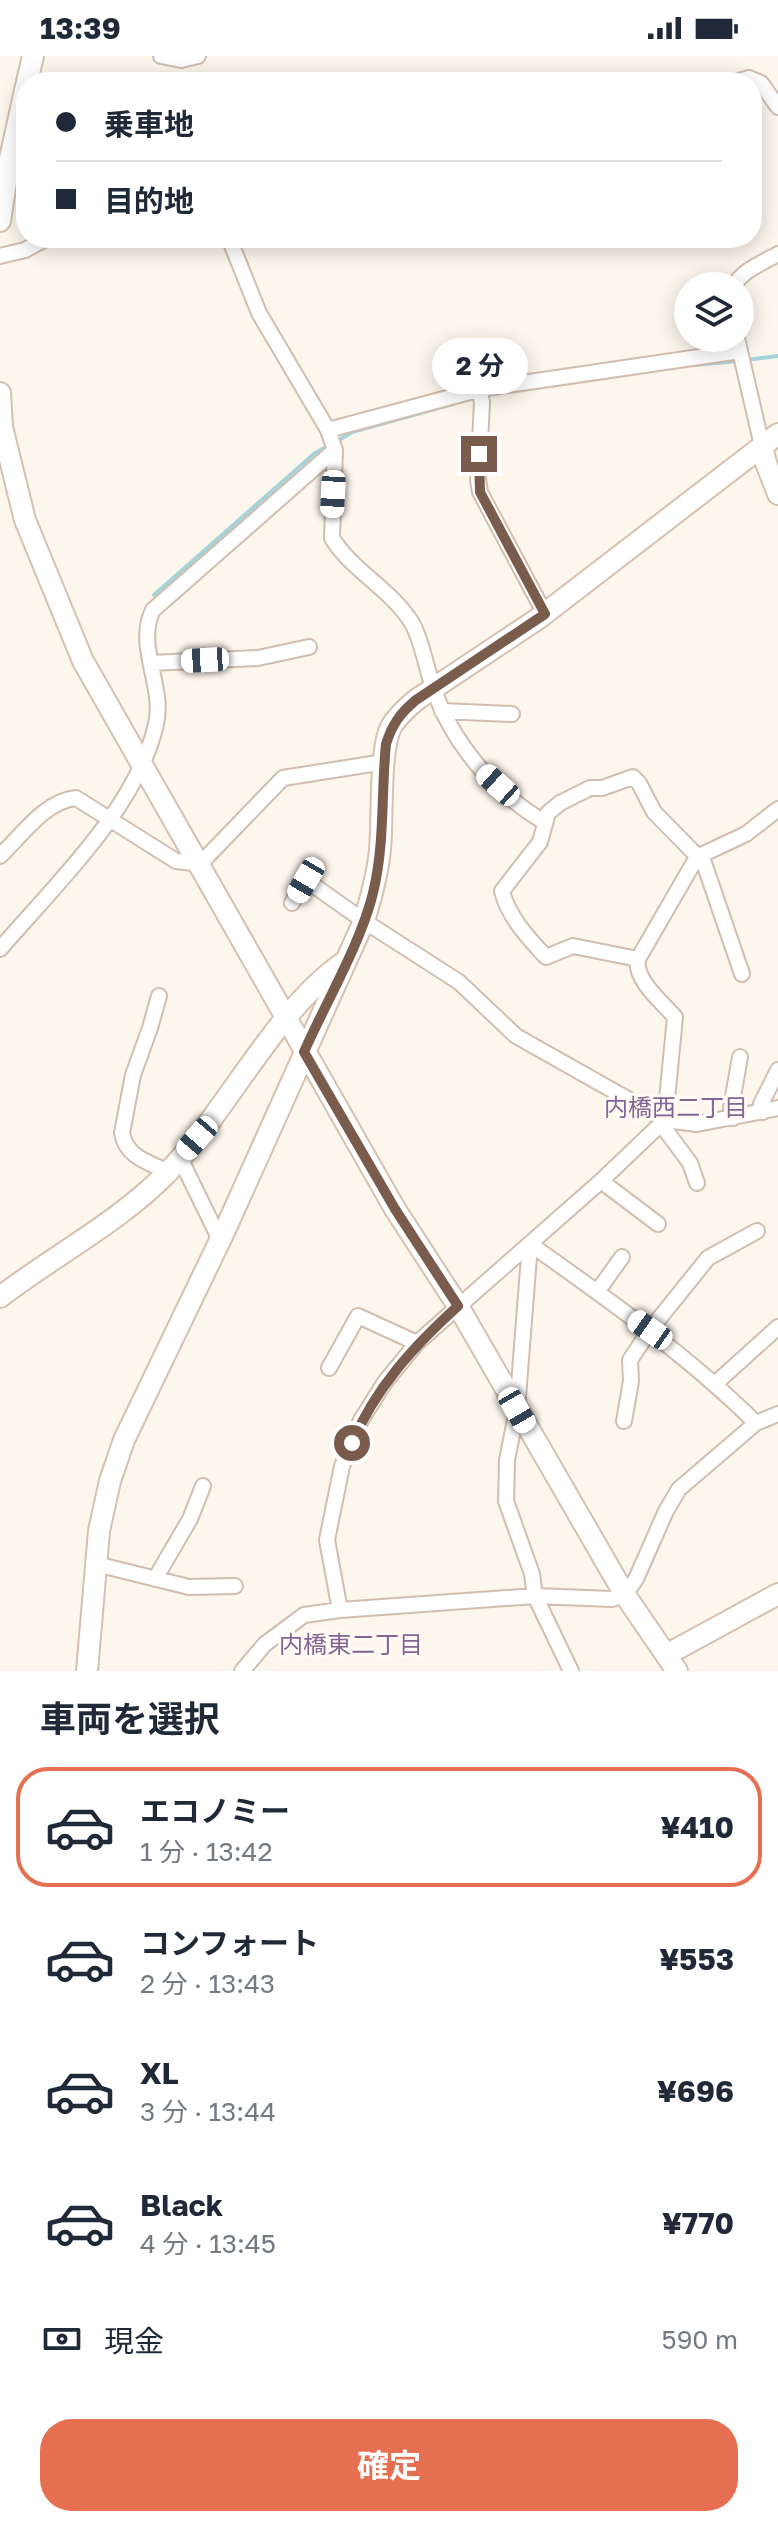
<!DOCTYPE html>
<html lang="ja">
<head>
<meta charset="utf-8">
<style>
  :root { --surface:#fff; --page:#f6f6f7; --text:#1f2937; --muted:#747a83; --line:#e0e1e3; --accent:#e76f51 }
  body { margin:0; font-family:"Golos Text","Noto Sans JP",sans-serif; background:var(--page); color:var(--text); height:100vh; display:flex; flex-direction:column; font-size:30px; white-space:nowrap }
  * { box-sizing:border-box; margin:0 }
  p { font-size:26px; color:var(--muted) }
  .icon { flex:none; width:44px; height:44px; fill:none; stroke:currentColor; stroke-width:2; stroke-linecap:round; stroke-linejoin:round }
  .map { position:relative; height:1615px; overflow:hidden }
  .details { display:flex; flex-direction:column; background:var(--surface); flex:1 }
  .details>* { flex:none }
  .banner { position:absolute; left:16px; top:16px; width:746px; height:176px; border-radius:32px; box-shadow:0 4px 20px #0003; display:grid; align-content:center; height:176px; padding:0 40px; background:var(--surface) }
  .fabs { position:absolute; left:674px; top:216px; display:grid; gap:16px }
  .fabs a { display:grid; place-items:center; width:80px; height:80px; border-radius:50%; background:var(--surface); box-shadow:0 4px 20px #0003; font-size:40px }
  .end { position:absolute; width:36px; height:36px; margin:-18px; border:10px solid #7a5c4d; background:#fff; box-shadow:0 0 0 4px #fff }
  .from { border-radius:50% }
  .bubble { position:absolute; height:56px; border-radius:28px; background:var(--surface); box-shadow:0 4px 20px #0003; font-size:26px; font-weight:700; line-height:56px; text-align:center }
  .car { position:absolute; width:24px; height:48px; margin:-24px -12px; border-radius:10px; box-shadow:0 0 6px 2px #0007; background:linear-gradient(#fff 24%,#345 0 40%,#fff 0 76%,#345 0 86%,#fff 0) }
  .banner b { display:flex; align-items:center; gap:28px; height:76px; font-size:30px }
  .banner b+b { border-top:2px solid var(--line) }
  .banner i { width:20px; height:20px; background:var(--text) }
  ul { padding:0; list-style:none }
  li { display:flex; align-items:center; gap:24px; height:120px; margin:0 16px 12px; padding:0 24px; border:4px solid transparent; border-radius:32px }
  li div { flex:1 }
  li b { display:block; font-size:30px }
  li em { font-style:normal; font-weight:700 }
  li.on { border-color:var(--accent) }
  li>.icon { width:72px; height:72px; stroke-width:1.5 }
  h2 { padding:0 40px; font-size:36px; line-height:96px }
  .pay { display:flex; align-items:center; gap:20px; height:88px; padding:0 40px; font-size:30px }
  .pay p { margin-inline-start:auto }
  .primary-button { display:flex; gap:16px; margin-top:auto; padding:16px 40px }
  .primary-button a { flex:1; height:92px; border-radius:32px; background:var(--accent); color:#fff; font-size:32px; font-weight:700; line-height:92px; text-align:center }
  .status { display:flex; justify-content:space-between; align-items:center; height:56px; padding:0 40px; background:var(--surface); direction:ltr }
  .status svg { height:22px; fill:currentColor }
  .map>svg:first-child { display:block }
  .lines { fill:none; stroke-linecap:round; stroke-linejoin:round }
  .stream { stroke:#a5d3da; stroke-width:4 }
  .street-casing { stroke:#d1beb0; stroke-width:18 }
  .secondary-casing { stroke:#d6c0b0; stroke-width:24 }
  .street { stroke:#fff; stroke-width:14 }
  .secondary { stroke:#fff; stroke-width:20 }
  .route { stroke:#7a5c4d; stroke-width:10 }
  .labels { text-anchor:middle; stroke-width:6; stroke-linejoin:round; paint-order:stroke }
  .neighbourhood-label { font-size:24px; fill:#846695; stroke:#fffaf3 }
</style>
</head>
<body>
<div class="status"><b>13:39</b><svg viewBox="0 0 49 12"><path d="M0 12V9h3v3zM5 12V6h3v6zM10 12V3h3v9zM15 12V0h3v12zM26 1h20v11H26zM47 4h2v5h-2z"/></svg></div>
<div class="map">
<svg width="778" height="1615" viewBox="0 0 778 1615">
  <rect width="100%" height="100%" fill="#fdf6ec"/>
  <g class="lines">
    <path class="stream" d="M746,304l32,-4
      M694,309l43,-4
      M336,386l16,-10 101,-28
      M154,539l161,-142 13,-7"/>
    <g class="street-casing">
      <path id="street" d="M161,0l20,4 17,-4
        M735,26l14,-4 12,5 17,24
        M229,182l30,75 69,117 7,20 -3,88c20,33 59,51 80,85 10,18 14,44 21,64 19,56 61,105 111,135
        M0,200l25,-6 22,-12
        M734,230c7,-15 30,-24 44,-32
        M737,282l25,108
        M479,333l3,13 -4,78 2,12 65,122
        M328,374l153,-41 259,-38
        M151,607l107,-5 51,-11
        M442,655l70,3
        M0,800c22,-21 45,-55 76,-58l100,63 24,3 83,-86 101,-16
        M292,847l14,-23 58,41 95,61 57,54 149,84 32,4 81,-16
        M0,893c55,-64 137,-141 156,-225 9,-37 -21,-79 -3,-114l182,-160
        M638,903l-65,-13 -27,11c-18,-19 -38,-41 -44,-66l38,-49 8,-29 12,-10 30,-15h12l31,-11 6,6 15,29 50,51 38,111
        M159,940l-9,32 -17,47 -11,58c4,24 26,29 46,39
        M763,1056l-2,-8 17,-34
        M733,1062l-2,-10 9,-51
        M661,1068l29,39 7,20
        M180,1102l40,82
        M601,1125l57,43
        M530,1188l-13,166 -10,50 -1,41 26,73 3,22 36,75
        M530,1188c79,56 157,111 226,179
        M597,1236l25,-35
        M329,1312l29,-52 59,27
        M716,1327l62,-56
        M624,1365l7,-40 -1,-21 20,-30 58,-72 49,-27
        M96,1508l93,23 46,-1
        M155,1523l35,-60 13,-33
        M340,1554l-13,-70 15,-74 19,-46 24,-38 32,-39 184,-162 64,-61 10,-103c-13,-15 -41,-37 -37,-58l59,-102 49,-23 32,-25
        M242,1615l23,-27 39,-29 36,-5 195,-14 77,3 13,-4 11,-16 30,-68 13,-22 77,-66 22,-9"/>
    </g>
    <g class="secondary-casing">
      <path id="secondary" d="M27,26l6,-26
        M0,165l9,-58 17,-77
        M0,337l2,34 23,93 58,141 312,548 63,97 167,289 52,76
        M762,390l4,17 12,31
        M0,1241c55,-42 119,-75 167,-124 61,-63 107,-162 177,-211
        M666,1599l112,-61
        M87,1615l12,-140 11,-50 14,-41 101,-210 139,-309c7,-23 14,-47 16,-72 3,-30 -1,-98 11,-122 6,-11 16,-19 25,-27l123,-82 239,-184"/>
    </g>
    <use href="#street" class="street"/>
    <use href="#secondary" class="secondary"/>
  </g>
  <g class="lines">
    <path class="route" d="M352,1387c24,-56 62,-97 106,-137l-63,-97 -91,-157c21,-48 57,-109 69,-159 12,-49 8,-99 13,-149 6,-19 14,-31 30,-44l129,-86 -65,-122 -1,-38"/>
  </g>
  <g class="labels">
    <g class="neighbourhood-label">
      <text x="676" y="1060">内橋西二丁目</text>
      <text x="351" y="1597">内橋東二丁目</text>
    </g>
  </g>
</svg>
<div class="fabs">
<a><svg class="icon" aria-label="layers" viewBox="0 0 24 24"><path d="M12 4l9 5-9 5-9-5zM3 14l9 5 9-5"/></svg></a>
</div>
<i class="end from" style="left:352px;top:1387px"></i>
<i class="end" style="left:479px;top:398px"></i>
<div class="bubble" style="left:432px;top:282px;width:96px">2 分</div>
<i class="car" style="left:333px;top:438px;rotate:183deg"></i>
<i class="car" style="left:205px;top:604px;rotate:267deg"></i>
<i class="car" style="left:498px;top:729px;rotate:312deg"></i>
<i class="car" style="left:306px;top:824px;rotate:210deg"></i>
<i class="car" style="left:197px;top:1082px;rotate:221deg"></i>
<i class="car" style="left:650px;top:1274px;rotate:305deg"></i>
<i class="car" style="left:517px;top:1354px;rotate:150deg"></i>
<div class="banner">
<b><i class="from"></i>乗車地</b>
<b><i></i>目的地</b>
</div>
</div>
<section class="details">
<h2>車両を選択</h2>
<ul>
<li class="on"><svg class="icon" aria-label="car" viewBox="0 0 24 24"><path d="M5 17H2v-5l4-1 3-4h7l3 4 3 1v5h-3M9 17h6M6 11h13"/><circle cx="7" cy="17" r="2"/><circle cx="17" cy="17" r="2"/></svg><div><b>エコノミー</b><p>1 分 · 13:42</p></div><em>¥410</em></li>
<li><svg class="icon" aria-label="car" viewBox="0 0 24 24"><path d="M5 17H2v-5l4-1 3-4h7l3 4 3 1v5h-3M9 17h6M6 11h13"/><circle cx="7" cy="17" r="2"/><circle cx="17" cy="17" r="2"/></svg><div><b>コンフォート</b><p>2 分 · 13:43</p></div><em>¥553</em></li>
<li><svg class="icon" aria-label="car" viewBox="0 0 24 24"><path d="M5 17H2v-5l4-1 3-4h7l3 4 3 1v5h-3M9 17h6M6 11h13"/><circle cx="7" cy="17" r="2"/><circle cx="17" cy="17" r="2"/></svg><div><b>XL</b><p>3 分 · 13:44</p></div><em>¥696</em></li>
<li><svg class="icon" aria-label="car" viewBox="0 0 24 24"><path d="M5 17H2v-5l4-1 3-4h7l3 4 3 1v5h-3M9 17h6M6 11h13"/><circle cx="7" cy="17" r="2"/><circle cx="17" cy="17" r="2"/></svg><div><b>Black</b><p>4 分 · 13:45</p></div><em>¥770</em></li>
</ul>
<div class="pay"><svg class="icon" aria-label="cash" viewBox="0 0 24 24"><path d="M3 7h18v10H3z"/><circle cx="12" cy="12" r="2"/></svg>現金<p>590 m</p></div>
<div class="primary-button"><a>確定</a></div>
</section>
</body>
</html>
